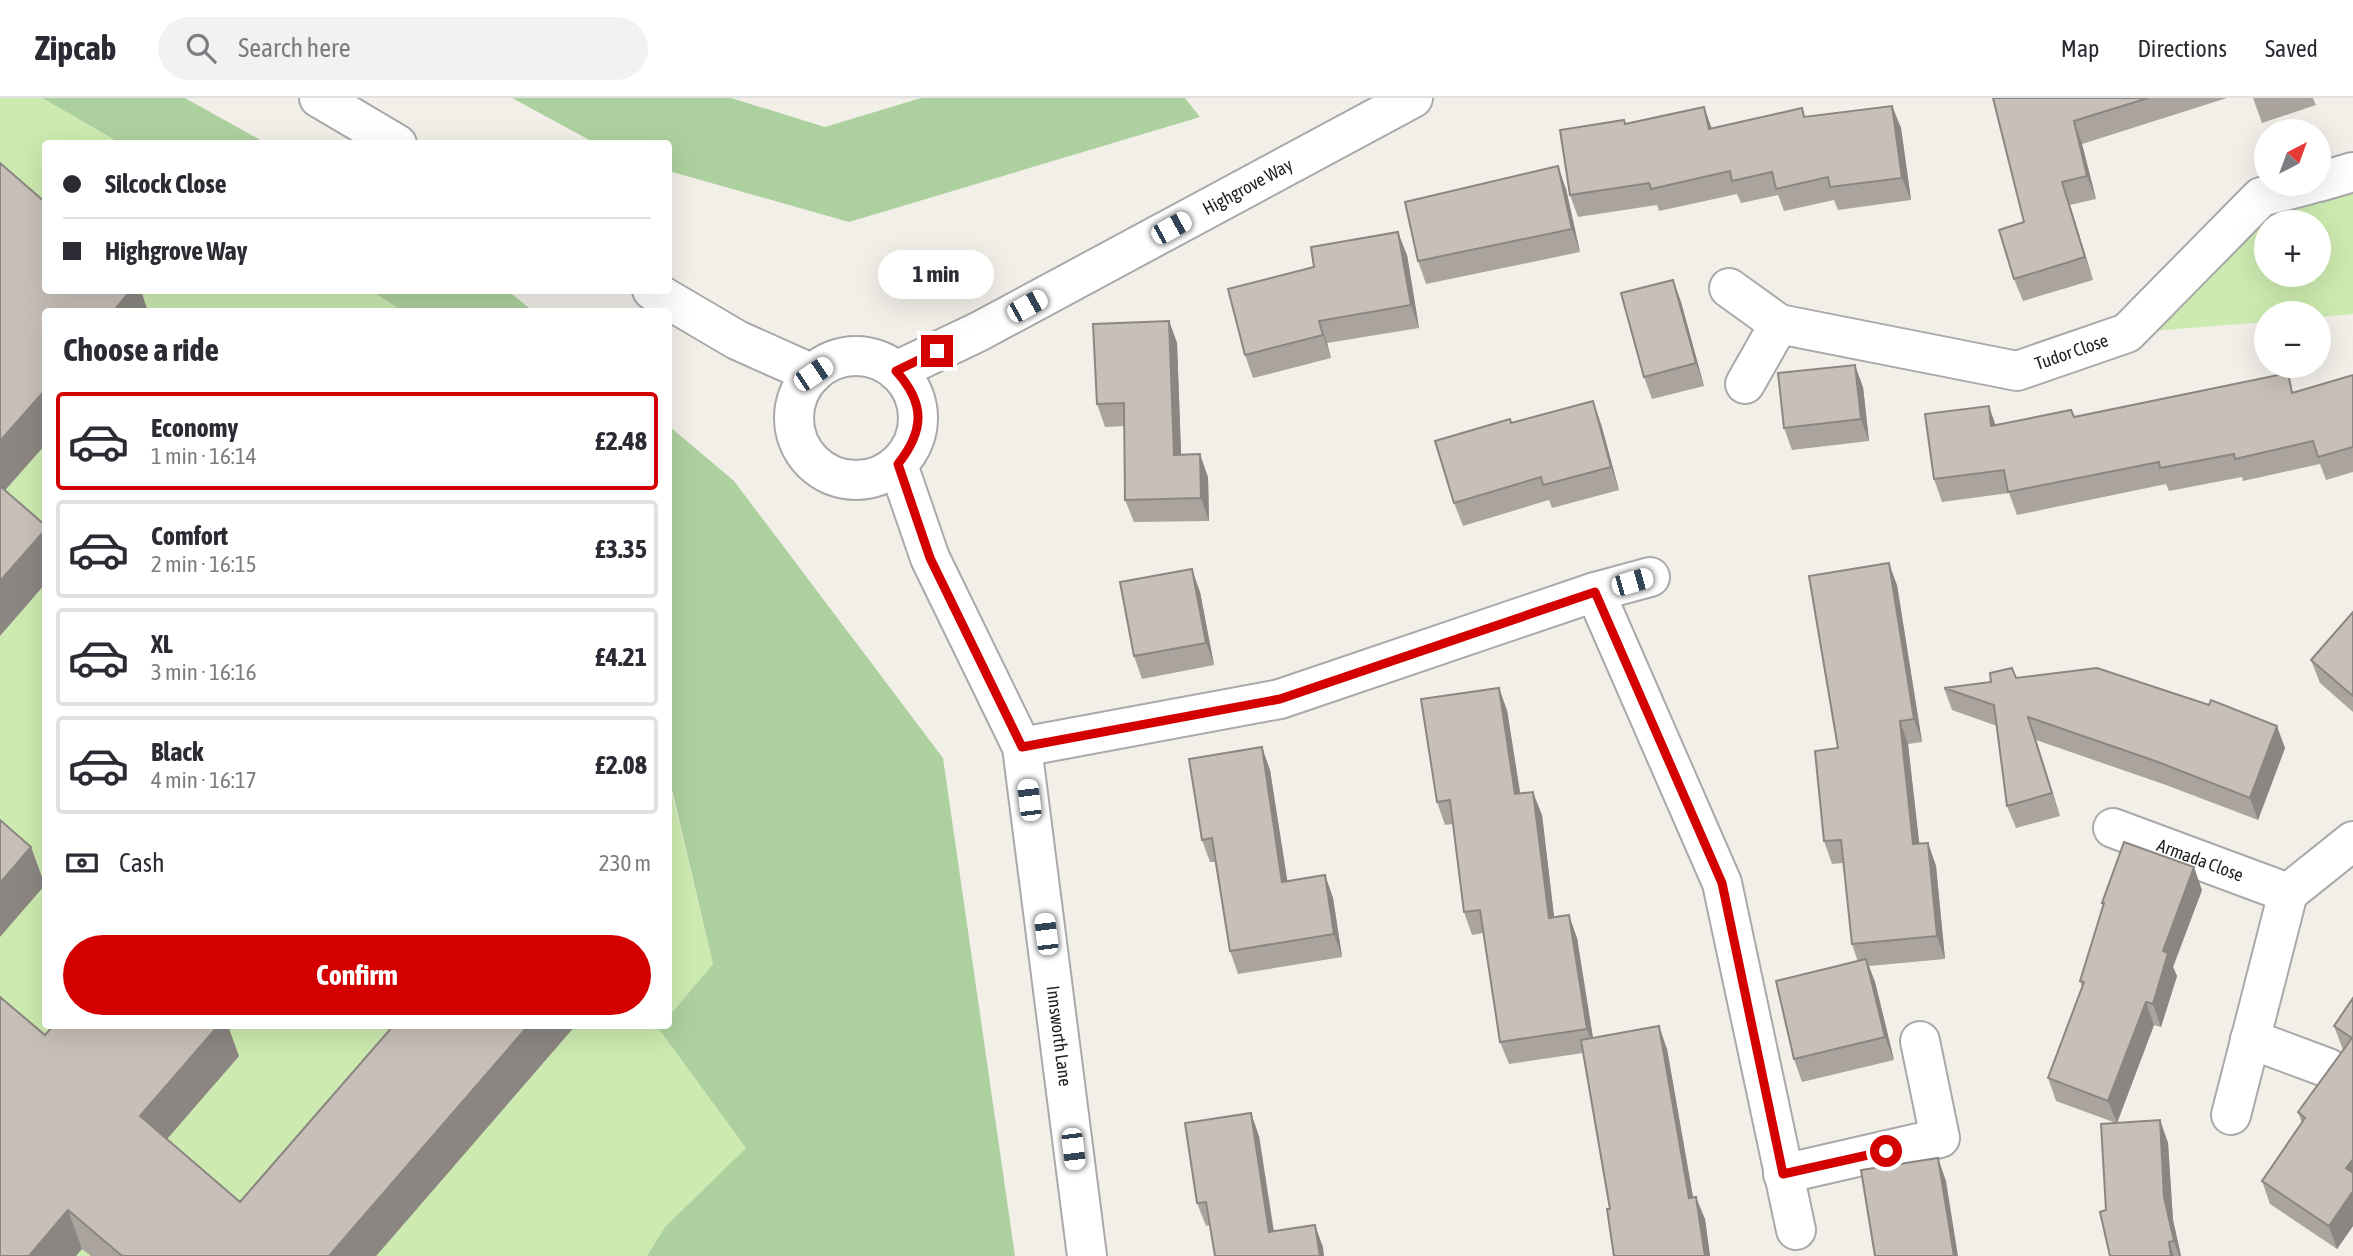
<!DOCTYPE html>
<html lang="en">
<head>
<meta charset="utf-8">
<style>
  :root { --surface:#fff; --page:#f2f2f3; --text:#2b2b33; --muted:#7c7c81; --line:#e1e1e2; --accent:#d40000 }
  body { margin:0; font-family:"Asap Condensed",sans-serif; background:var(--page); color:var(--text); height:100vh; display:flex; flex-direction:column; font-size:26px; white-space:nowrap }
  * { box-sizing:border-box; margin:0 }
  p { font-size:23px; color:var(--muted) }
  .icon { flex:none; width:38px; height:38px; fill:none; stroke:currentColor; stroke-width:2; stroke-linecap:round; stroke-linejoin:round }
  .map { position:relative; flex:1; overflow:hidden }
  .sheet { position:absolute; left:42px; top:210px; width:630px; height:721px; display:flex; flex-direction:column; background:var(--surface); border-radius:7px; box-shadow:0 7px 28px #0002 }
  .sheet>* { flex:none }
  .hud { position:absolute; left:42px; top:42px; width:630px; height:154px; border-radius:7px; box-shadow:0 7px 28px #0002; display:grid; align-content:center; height:154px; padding:0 21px; background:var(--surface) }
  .needle { width:46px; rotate:41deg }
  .tools { position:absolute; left:2254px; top:21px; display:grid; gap:14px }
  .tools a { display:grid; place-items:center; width:77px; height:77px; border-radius:50%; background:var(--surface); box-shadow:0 7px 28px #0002; font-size:35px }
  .end { position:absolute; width:32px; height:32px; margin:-16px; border:9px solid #d40000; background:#fff; box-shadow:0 0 0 4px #fff }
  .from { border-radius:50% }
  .bubble { position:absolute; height:49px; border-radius:24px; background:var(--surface); box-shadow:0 7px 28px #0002; font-size:23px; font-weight:700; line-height:49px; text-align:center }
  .car { position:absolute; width:21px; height:42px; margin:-21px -10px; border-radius:9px; box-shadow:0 0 5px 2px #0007; background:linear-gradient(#fff 24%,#345 0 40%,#fff 0 76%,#345 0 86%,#fff 0) }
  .hud b { display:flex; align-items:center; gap:24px; height:66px; font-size:26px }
  .hud b+b { border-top:2px solid var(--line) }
  .hud i { width:18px; height:18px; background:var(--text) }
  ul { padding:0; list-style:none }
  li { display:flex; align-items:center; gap:21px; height:98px; margin:0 14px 10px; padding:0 7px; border:4px solid var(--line); border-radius:7px }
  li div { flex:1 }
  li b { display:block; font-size:26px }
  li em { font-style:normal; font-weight:700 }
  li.on { border-color:var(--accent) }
  li>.icon { width:63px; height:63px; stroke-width:1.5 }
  h2 { padding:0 21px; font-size:32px; line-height:84px }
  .pay { display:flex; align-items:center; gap:18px; height:77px; padding:0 21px; font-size:26px }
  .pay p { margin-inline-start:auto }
  .button { display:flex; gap:14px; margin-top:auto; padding:14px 21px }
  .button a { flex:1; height:80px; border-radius:42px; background:var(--accent); color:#fff; font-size:28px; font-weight:700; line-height:80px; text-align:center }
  header { display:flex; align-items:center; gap:42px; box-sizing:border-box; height:98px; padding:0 35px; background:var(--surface); border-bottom:2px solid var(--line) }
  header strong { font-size:33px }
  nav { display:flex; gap:38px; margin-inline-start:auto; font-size:24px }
  .search { width:490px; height:63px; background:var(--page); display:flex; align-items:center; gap:18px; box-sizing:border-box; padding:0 24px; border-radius:38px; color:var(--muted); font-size:26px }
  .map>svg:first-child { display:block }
  .grass { fill:#cdebb0; fill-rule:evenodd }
  .forest { fill:#add19e }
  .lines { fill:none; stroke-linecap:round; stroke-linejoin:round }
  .minor-casing { stroke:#a9a9a9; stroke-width:42 }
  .minor { stroke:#fff; stroke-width:38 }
  .wall { fill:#aba49e }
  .shaded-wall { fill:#8b8681 }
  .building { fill:#c7bfb8; stroke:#8b8681; stroke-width:2 }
  .route { stroke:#d40000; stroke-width:9 }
  .labels { text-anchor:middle; stroke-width:5; stroke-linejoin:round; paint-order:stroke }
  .street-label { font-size:18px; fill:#222; stroke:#fff }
</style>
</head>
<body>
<header>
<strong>Zipcab</strong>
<div class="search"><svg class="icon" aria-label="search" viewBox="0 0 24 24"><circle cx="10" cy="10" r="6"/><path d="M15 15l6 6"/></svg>Search here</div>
<nav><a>Map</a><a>Directions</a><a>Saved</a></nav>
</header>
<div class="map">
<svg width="2353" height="1158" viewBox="0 0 2353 1158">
  <rect width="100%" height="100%" fill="#f2efe9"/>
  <path class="grass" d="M0,0h42l78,45 -74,1 -1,85 -45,-39z
    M2353,74v142l-34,3v-4h-53v9l-139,11 134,-136zM2266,124h53v53h-53z
    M116,193h256l30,20h-262z
    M45,346v108l-45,-56z
    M45,485l1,443h614l-2,2 88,120 -81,79 -18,29h-647v-620z
    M668,679l45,187 -44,52h-1z"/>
  <path class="forest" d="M42,0h143l81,45h-146z
    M512,0h219l94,29 96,-29h264l15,19 -351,105 -180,-51 -1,-27 -73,-1z
    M372,193h136l25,20h-131z
    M669,328l65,55 209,277 72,498h-368l18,-29 81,-79 -88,-120 2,-2h8l1,-10 44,-52 -44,-187z"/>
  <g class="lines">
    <g class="minor-casing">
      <g id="minor">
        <path d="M319,0l78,46"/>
        <path d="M2319,84l34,-10"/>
        <path id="s1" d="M1729,190l50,36 238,47 110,-38 134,-136 50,-13"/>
        <path d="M652,192l85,50 76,34"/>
        <circle cx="856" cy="320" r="62"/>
        <path id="s2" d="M896,273l82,-39 435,-234"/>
        <path d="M1745,286l34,-60"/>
        <path id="s3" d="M898,367l32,93 92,189 65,509"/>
        <path d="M1595,494l127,291 74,347"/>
        <path d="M1022,649l258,-48 315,-107 55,-15"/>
        <path id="s4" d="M2113,730l175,65"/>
        <path d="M2250,941l78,29"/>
        <path d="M2231,1017l57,-222 65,-52"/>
        <path d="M1783,1076l157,-36 -20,-97"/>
      </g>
    </g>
    <use href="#minor" class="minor"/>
  </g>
  <path class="wall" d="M1993,0h234l-145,46 14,55 -26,6 23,75 -70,21 -9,-22 10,-57z
    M2253,0h60l3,7 -54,18z
    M1892,8l9,22 10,72 -73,10 -4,-10 -50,11 -6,-16 -37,8 -4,-9 -78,17 -2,-6 -79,12 -8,-22 54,-75 2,4 78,-17 7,21 91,-20 3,9z
    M1566,91l14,63 -154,32 -8,-23z
    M1407,157l12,73 -92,15 4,15 -78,20 -8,-23 69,-88z
    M1673,182l8,22 23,84 -52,13 -8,-22z
    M1169,223l8,22 4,112 27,22 1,44 -75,1 -9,-22v-74l-20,1 -8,-23z
    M2353,277v97l-27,8 -6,-16 -77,17 -1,-4 -73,14 -3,-7 -149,31 -8,-22 -67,9 -8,-23 62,-54 299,-33z
    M1863,289l6,54 -77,9 -8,-22z
    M1511,325l90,1 18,66 -67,18 -3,-8 -86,26 -9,-23z
    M1897,487l25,157 -14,2 11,100 9,-1 8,23 9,93 -76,7 6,16 19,78 -92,22 -8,-23 64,-97 -6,-18 -9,-81 -11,1 -8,-23 14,-93z
    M1200,494l14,73 -72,14 -8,-23z
    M2353,514v100l-33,-29 -9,-23z
    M2016,580l269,70 -27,72 -92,-35 -130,-45 24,76 -44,12 -9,-22 -10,-80 -45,-16 -8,-22z
    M1507,612l13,84 22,21 12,102 23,21 16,100 74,11 26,148 12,22 5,37h-96l-4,-47 -27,-156 -74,11 -9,-22 -17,-109 -11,2 -8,-23 -11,-88 -8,1 -8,-23z
    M1270,672l17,111 38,-6 8,23 9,59 -104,17 -8,-23 -15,-89h-5l-8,-22z
    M2202,792l-29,77 4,9 -16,51 -7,-2 -37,98 43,-3 8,23 5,77 8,36h-71l-4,-46 10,-87 -60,-22 -8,-23 34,-91 -2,-6 23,-75 -1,-3z
    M2353,900v228l-16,23 -67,-45 -8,-23 40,-58 -4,-11 45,-62 -9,-24z
    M393,928h182l-199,230h-285l-9,-7 -82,7 45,-221 194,21 -72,83 73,63z
    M1259,1038l15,95 49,16 -113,-22 -4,1 -9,-23z"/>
  <path class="shaded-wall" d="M1892,8l9,22 10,72 -9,-22z
    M1704,9l8,22h-3z
    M2074,23l8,23 14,55 -9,-23z
    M1558,68l8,23 14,63 -8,-23z
    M2062,84l8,23 23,75 -8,-23z
    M1398,134l9,23 12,73 -8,-23z
    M1673,182l8,22 23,84 -8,-23z
    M131,192h10l7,22h-35z
    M1169,223l8,22 5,135 -8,-23z
    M1319,223l8,22 4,15 -8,-23z
    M1855,267l8,22 6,54 -8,-22z
    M46,291v55l-46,52v-55z
    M1593,303l8,23 18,66 -8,-23z
    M1989,308l8,23 -6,-3z
    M1200,356l8,23 1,44 -8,-23z
    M46,431v54l-46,53v-55z
    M1889,465l8,22 25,157 -8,-23z
    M1192,471l8,23 14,73 -8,-22z
    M1499,590l8,22 17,107 -9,-23z
    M2028,619l8,23 24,76 -8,-23z
    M1900,623l8,23 14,123 -9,-23z
    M2277,628l8,22 -27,72 -8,-22z
    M1262,649l8,23 21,134 -9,-22z
    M1533,694l9,23 15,126 -8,-23z
    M1928,745l8,23 9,93 -8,-23z
    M31,749l14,38 -45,52v-54z
    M2194,769l8,23 -29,77 4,9 -16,51 -8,-23 10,-53z
    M1325,777l8,23 9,59 -8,-23z
    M1569,817l8,23 18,113 -8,-22z
    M1866,861l9,23 19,78 -9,-23z
    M2146,904l8,23 -37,98 -9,-22z
    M218,928h10l11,30 -85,98 -14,-38z
    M528,928h47l-199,230h-47z
    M1659,928l8,23 30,171 -8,-22z
    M1251,1015l8,23 18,119 -8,-23z
    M2160,1022l8,23 5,77 8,36h-2l-5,-15 -10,-44z
    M1938,1060l8,23 12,75h-4z
    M2353,1061v27l-7,-18z
    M2353,1093v35l-16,23 -8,-23z
    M1696,1099l9,22 5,37h-5z
    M68,1112l14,39 -6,7h-47z
    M1315,1127l8,22 1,9h-4z
    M2169,1144l5,14h-3z"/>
  <path class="building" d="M1993,0h155l-74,23 13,55 -25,6 23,75 -71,22 -15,-49 25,-8z
    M1892,8l10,72 -72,9 -2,-10 -52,12 -4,-17 -40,9 -2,-10 -79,18 -2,-6 -79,12 -10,-65 64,-10 1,4 79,-17 5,22 93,-21 2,9z
    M0,65l46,40v87h85l-18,22h-67v77l-46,52z
    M1558,68l14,63 -154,32 -13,-59z
    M1398,134l13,73 -92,16 4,14 -78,20 -17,-66 86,-22 -3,-20z
    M1673,182l23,83 -52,14 -23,-84z
    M1169,223l5,134 26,-1 1,44 -76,2 -1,-97 -27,1 -4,-80z
    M1855,267l6,54 -77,9 -6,-55z
    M2288,275l4,20 61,-18v72l-35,10 -5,-16 -78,18 -1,-5 -74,14 -1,-6 -151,30 -4,-22 -70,9 -9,-65 64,-8 2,20 80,-16 3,7z
    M1593,303l18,66 -68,18 -2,-8 -87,26 -19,-62 75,-22 1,4z
    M0,388l46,40v3l-46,52z
    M1889,465l25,156 -14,2 13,123 15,-1 9,93 -85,8 -11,-104 -17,1 -9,-90 23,-3 -29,-172z
    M1192,471l14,74 -72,13 -14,-74z
    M2353,514v84l-42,-36z
    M2012,570l4,10 81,-10 112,37 2,-5 66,26 -27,72 -92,-36 -130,-45 24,76 -45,13 -13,-101 -50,-17 47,-6 -1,-9z
    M1499,590l16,106 18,-2 16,126 20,-3 18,114 -87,13 -20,-132 -16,2 -14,-112 -13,2 -16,-103z
    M1262,649l20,135 43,-7 9,59 -104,17 -18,-113 -10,2 -13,-81z
    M0,722l31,27 -31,36z
    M2124,744l70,25 -31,84 5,2 -15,51 -7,-2 -38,99 -60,-23 36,-96 -4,-1 24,-78h-2z
    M1866,861l19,78 -91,22 -18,-78z
    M0,899l45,38 8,-9h165l-78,90 100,86 153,-176h135l-199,230h-207l-54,-46 -39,46h-29z
    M2353,900v161l-7,9 7,5v18l-24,35 -67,-45 43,-63 -7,-6 54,-74 -18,-12z
    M1659,928l30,172 7,-1 9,59h-91l-7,-47h3l-29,-169z
    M1251,1015l18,119 46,-7 5,31h-105l-9,-54 -9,1 -12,-80z
    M2160,1022l4,77 10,44 -5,1 2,14h-61l-10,-44 6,-2 -5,-86z
    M1938,1060l16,98h-79l-14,-86z"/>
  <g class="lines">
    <path class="route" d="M937,253l-41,20c29,32 29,59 2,93l32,94 92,189 258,-48 315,-107 127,291 61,291 103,-23"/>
  </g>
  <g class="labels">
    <g class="street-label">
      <text dy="6" stroke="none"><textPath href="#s2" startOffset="397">Highgrove Way</textPath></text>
      <text dy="6" stroke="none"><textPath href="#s1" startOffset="362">Tudor Close</textPath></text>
      <text dy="6" stroke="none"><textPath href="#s4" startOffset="93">Armada Close</textPath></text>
      <text dy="6" stroke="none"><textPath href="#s3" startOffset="600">Innsworth Lane</textPath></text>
    </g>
  </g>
</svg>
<div class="tools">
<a><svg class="needle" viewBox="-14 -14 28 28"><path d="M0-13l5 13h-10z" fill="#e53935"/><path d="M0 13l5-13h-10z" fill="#7c7c81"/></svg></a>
<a>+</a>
<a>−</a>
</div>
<i class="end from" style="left:1886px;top:1053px"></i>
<i class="end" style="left:937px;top:253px"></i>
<div class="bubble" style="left:878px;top:152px;width:116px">1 min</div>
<i class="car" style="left:1171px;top:130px;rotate:61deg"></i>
<i class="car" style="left:1027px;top:208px;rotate:61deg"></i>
<i class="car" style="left:813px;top:276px;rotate:56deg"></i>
<i class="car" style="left:1632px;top:484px;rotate:74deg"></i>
<i class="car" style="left:1029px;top:702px;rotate:353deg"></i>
<i class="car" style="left:1046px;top:836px;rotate:353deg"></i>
<i class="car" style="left:1073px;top:1051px;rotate:173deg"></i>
<div class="hud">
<b><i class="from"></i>Silcock Close</b>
<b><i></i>Highgrove Way</b>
</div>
<section class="sheet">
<h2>Choose a ride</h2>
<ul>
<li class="on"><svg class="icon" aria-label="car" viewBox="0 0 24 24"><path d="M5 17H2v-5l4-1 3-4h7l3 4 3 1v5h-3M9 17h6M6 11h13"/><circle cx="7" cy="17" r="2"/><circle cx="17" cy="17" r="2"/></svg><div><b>Economy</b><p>1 min · 16:14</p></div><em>£2.48</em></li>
<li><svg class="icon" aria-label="car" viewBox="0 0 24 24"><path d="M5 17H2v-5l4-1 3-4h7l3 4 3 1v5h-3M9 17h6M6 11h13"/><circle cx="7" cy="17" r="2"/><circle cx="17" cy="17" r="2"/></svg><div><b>Comfort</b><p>2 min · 16:15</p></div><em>£3.35</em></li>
<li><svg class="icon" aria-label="car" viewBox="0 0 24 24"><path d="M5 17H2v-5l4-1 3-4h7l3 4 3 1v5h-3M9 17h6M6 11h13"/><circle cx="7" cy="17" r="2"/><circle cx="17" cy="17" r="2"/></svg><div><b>XL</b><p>3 min · 16:16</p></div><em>£4.21</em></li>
<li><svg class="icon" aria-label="car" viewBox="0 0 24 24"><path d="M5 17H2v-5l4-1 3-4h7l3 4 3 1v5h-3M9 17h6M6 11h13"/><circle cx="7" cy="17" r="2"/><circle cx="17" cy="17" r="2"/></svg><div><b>Black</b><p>4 min · 16:17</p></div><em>£2.08</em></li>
</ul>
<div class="pay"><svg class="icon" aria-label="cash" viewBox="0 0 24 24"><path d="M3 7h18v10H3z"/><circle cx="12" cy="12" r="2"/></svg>Cash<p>230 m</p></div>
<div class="button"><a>Confirm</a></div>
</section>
</div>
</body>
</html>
